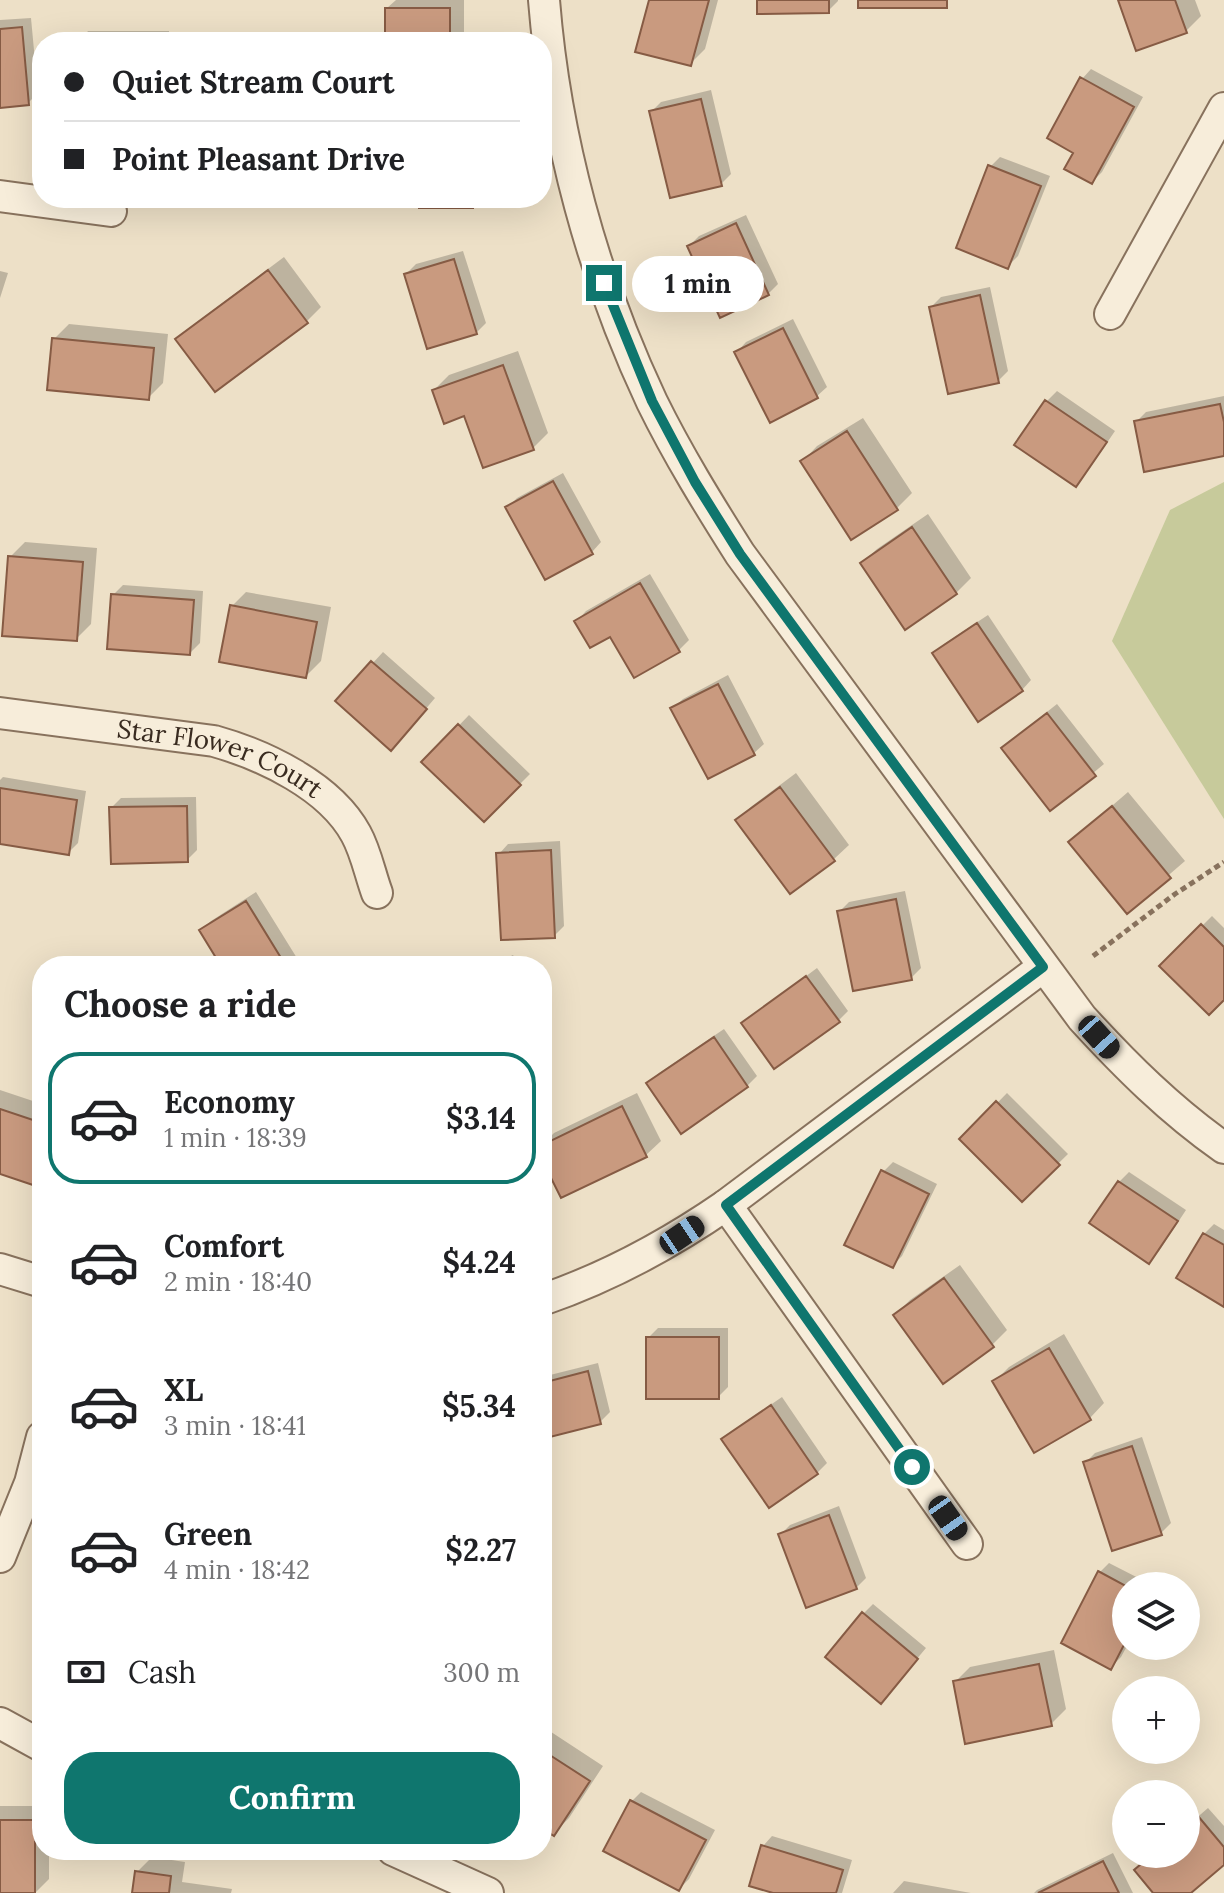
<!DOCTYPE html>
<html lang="en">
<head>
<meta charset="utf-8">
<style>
  :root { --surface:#fff; --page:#f2f2f2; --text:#202124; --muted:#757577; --line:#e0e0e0; --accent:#0f766e }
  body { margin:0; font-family:Lora,serif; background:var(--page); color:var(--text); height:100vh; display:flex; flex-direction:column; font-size:30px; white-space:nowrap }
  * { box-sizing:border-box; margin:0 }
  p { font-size:26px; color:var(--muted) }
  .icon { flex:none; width:44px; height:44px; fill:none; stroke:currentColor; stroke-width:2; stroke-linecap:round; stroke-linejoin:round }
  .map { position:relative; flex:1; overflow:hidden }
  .details { position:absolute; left:32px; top:956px; width:520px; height:904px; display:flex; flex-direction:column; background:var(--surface); border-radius:32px; box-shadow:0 8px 32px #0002 }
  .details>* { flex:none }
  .hud { position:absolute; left:32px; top:32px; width:520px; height:176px; border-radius:32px; box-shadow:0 8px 32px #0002; display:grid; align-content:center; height:176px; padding:0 32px; background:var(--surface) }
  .fabs { position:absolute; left:1112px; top:1572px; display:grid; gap:16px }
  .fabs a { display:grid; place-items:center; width:88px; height:88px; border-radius:50%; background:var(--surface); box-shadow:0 8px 32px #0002; font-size:40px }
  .end { position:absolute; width:36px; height:36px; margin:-18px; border:10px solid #0f766e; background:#fff; box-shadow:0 0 0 4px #fff }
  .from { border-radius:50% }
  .bubble { position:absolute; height:56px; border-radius:28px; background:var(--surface); box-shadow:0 8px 32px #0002; font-size:26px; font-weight:700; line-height:56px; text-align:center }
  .car { position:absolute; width:24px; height:48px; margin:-24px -12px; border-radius:10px; box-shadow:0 0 6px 2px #0007; background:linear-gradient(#222 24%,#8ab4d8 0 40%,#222 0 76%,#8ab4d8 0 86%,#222 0) }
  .hud b { display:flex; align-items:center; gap:28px; height:76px; font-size:30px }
  .hud b+b { border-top:2px solid var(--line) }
  .hud i { width:20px; height:20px; background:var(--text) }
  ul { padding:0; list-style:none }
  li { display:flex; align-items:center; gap:24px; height:132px; margin:0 16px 12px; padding:0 16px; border:4px solid transparent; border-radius:32px }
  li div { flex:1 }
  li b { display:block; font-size:30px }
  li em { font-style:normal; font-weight:700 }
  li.selected { border-color:var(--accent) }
  li>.icon { width:72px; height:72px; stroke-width:1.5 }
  h2 { padding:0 32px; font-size:36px; line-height:96px }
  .pay { display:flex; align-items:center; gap:20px; height:88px; padding:0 32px; font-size:30px }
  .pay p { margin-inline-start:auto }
  .button { display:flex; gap:16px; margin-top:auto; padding:16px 32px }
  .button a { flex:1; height:92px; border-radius:32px; background:var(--accent); color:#fff; font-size:32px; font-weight:700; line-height:92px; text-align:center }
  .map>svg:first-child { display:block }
  .green { fill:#c7ca9b }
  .shadow { fill:#0003 }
  .building { fill:#c99a7f; stroke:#865b44; stroke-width:2 }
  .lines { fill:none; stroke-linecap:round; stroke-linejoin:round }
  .street-casing { stroke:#88725d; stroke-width:34 }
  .path { stroke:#88725d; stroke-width:5; stroke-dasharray:6 4; stroke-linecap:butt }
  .street { stroke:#f7edda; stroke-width:30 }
  .route { stroke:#0f766e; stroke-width:10 }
  .labels { text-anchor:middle; stroke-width:6; stroke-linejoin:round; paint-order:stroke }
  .street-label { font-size:26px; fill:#392b20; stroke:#f4ead6 }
</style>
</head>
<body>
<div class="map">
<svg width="1224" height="1893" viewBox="0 0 1224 1893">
  <rect width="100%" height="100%" fill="#ede0c7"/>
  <path class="green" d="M1224,482v337l-112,-178 58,-131z"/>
  <path class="shadow" d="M396,0h68v42h-77v-34z
    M651,0h67l-13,49 -15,15z
    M759,0h79v1l-10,10z
    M1120,0h75l6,16 -15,15z
    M31,18l7,75 -10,10 -28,3v-86z
    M88,31h81v11h-90z
    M1091,69l52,28 -41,75 -10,10 -16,-30 6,-73z
    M711,90l20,84 -10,10 -70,-72 10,-10z
    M1000,157l50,19 -32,80 -10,10 -18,-99z
    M746,215l32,69 -10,10 -79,-48 10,-10z
    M463,251l23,72 -10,10 -70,-59 10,-10z
    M284,257l37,50 -15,15 -128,18 15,-15z
    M0,271l8,2 -8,25z
    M990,287l18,84 -10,10 -67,-74 10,-10z
    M793,319l34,68 -10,9 -80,-44 9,-10z
    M69,324l99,10 -5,49 -15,15 -94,-59z
    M518,351l30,82 -15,15 -68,-34 -31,-24 15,-15z
    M1057,391l58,40 -30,44 -10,10 -58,-40 30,-44z
    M1224,396v58l-88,-32 10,-10z
    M863,418l49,75 -15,15 -45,29 -49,-76 14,-15z
    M563,473l38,69 -9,10 -85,-44 10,-10z
    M928,514l43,64 -15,15 -94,-30 15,-14z
    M25,542l72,6 -6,76 -15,15 -66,-82z
    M650,574l39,66 -10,10 -68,-16 -34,-13 9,-10z
    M123,585l80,6 -3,52 -10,10 -77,-58z
    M246,592l85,15 -10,54 -15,15 -74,-70z
    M988,615l43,65 -9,10 -87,-36 9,-10z
    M383,652l52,46 -34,40 -63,-37z
    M728,675l36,69 -10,9 -81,-45 10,-9z
    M1057,704l47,60 -53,44 -38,-69z
    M469,715l61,59 -46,46 -60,-58z
    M796,773l53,72 -15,14 -43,33 -54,-72 15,-14z
    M3,777l83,14 -8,52 -10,10 -68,-11v-62z
    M1128,792l57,69 -58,50 -57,-69z
    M196,797l1,53 -10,10 -76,-52 10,-10z
    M560,841l4,85 -10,10 -55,-82 9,-10z
    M905,891l16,77 -10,10 -72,-66 10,-10z
    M256,892l44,71 -3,3h-74l-22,-36 10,-9z
    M1212,916l12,12v70l-62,-32z
    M513,955l6,11h-27z
    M817,968l31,43 -10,10 -95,2z
    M724,1029l33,47 -10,10 -98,-3 10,-10z
    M0,1090l42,14v82l-42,-14z
    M637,1093l24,48 -15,14h-104v-10l12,-12z
    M1007,1093l61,61 -46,45 -60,-60z
    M893,1162l44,22 -35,72 -10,10 -9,-94z
    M1129,1172l57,38 -27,41 -10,10 -58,-38 28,-41z
    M1214,1224l10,6v75l-20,-71z
    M960,1265l47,65 -15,15 -97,-30 15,-15z
    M658,1328h70v59l-10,10 -70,-59z
    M1064,1334l40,69 -14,15 -96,-36 15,-15z
    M598,1363l12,49 -10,10 -58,15v-60z
    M782,1397l45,66 -10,10 -93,-33 10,-10z
    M1142,1437l29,86 -10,10 -76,-70 10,-10z
    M839,1506l27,72 -10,10 -76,-53 10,-10z
    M1109,1563l45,23h-28l1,60 -6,11 -10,10 -12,-94z
    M873,1604l53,44 -36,43 -27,-77z
    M1054,1650l12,59 -15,15 -96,-42 15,-15z
    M542,1726l61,40 -34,52 -15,15 -12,-7z
    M641,1792l74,38 -26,49 -10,10 -47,-88z
    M0,1806h42v44h7v29l-14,14h-35z
    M1208,1808l16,18v37l-36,30h-33l-1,-39h32v-27z
    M772,1836l80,24 -10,33h-62l-17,-47z
    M1113,1853l20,40h-99l3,-3z
    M152,1857l33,5 -3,20 50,7 -1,4h-97l3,-21z
    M904,1881l67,12h-78z"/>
  <path class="building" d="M649,0h60l-18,66 -56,-14z
    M757,0h72v13l-72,1z
    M858,0h89v8h-89z
    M1118,0h57l12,33 -51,18z
    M385,8h65v34h-65z
    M22,27l7,78 -29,3v-79z
    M77,41h83v1h-83z
    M1080,77l54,30 -42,77 -28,-15 9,-16 -26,-15z
    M701,99l21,87 -52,12 -21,-87z
    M988,165l53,21 -33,83 -52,-21z
    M419,198h54v10h-54z
    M736,223l33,72 -49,23 -33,-72z
    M454,259l23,75 -50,15 -23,-75z
    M268,270l40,53 -93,69 -40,-53z
    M980,295l19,88 -51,11 -19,-87z
    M783,328l35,70 -48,25 -36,-71z
    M52,338l102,10 -5,52 -102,-10z
    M503,365l31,85 -51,18 -19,-52 -20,8 -12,-34z
    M1045,400l62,42 -31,45 -62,-42z
    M1220,404l4,18v34l-80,16 -10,-51z
    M847,431l51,79 -47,30 -51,-79z
    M553,481l40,73 -48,26 -40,-73z
    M912,527l45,67 -52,36 -45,-67z
    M8,556l75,6 -6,79 -75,-5z
    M640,583l40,69 -46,26 -24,-41 -20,11 -16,-27z
    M111,594l83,6 -4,55 -83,-6z
    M230,605l87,17 -11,56 -87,-16z
    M977,623l46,68 -45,31 -46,-69z
    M371,661l56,48 -36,42 -56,-50z
    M718,684l37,71 -47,24 -38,-71z
    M1047,713l49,63 -46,35 -49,-63z
    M458,724l63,61 -37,37 -63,-60z
    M780,787l55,74 -45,33 -55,-74z
    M0,788l77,12 -8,55 -69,-11z
    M187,806l1,56 -77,2 -2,-57z
    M1112,806l59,72 -44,36 -59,-72z
    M551,850l4,88 -54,2 -5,-87z
    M896,899l16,81 -59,11 -16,-80z
    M246,901l40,65h-65l-22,-36z
    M1201,924l23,23v53l-15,15 -50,-49z
    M806,976l34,46 -66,47 -33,-46z
    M714,1037l34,50 -67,47 -35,-51z
    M996,1101l64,64 -38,37 -63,-63z
    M622,1106l25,51 -86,41 -19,-38v-15z
    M0,1109l42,14v65l-42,-14z
    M881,1170l48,24 -36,74 -49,-23z
    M1118,1181l60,40 -29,43 -60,-41z
    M1203,1233l21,12v62l-48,-29z
    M944,1278l50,69 -51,37 -50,-69z
    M646,1337h73v62h-73z
    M1049,1348l42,72 -57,33 -42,-72z
    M588,1371l13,53 -59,15v-56z
    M771,1405l47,69 -49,34 -48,-69z
    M1132,1446l30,89 -50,16 -29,-89z
    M829,1515l28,74 -51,19 -28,-74z
    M1098,1571l28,15v55l-15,29 -50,-27z
    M862,1612l56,47 -37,45 -56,-47z
    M1039,1664l13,62 -87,18 -12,-63z
    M542,1750l48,31 -36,55 -12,-8z
    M630,1800l76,40 -27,51 -76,-40z
    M1198,1816l26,31v18l-33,28h-38l-19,-23 19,-16h33v-28z
    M0,1820h35v73h-35z
    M761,1845l82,25 -7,23h-63l-24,-7z
    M1103,1861l16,32h-81z
    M135,1871l36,5 -2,17h-37z"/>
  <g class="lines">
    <g class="street-casing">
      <g id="street">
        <path d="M544,0c11,138 49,277 108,402 26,53 57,103 88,152l342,464c44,48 88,92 142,130"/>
        <path d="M0,196l111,15"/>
        <path d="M1110,314l114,-206"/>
        <path id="s1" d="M0,713l214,28c50,14 116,45 142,93 10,18 14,40 21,59"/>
        <path d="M726,1205l241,339"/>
        <path d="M0,1269l42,13"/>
        <path d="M542,1300c67,-23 126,-55 184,-95l317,-238"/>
        <path d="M0,1557l30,-74 12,-46"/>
        <path d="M0,1723l42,23"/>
        <path d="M393,1850l95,43"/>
      </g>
    </g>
    <path class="path" d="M1093,956l82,-62 49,-32"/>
    <use href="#street" class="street"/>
  </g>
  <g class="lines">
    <path class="route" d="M604,283l48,118 43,81 45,72 303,413 -317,238 186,262"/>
  </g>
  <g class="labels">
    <g class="street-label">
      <text dy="9" stroke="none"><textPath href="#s1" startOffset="226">Star Flower Court</textPath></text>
    </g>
  </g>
</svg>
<div class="fabs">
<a><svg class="icon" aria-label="layers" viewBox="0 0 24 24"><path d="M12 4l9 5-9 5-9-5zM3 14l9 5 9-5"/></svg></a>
<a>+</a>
<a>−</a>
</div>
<i class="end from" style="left:912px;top:1467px"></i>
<i class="end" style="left:604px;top:283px"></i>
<div class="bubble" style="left:632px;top:256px;width:132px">1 min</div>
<i class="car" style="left:1099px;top:1037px;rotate:138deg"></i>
<i class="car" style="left:682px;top:1235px;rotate:56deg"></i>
<i class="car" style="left:948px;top:1518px;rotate:145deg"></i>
<div class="hud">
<b><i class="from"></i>Quiet Stream Court</b>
<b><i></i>Point Pleasant Drive</b>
</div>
<section class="details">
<h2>Choose a ride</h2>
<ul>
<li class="selected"><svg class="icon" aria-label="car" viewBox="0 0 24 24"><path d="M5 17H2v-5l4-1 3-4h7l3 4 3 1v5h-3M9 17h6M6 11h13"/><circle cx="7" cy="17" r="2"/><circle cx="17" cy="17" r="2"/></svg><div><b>Economy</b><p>1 min · 18:39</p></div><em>$3.14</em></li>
<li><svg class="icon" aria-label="car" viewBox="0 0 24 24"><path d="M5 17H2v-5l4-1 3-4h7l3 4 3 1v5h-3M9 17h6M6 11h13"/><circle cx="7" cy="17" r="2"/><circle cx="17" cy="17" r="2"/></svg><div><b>Comfort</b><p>2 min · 18:40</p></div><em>$4.24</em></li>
<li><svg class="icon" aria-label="car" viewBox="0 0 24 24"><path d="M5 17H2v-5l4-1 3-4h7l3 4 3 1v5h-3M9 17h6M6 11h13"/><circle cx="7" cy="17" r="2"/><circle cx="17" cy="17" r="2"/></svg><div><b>XL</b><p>3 min · 18:41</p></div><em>$5.34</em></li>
<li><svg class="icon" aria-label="car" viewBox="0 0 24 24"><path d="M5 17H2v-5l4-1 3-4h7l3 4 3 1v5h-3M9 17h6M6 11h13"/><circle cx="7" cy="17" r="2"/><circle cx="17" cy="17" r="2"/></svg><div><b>Green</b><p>4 min · 18:42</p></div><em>$2.27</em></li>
</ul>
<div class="pay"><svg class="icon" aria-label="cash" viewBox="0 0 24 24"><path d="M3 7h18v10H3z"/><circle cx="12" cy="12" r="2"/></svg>Cash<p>300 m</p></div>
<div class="button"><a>Confirm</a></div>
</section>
</div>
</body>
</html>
